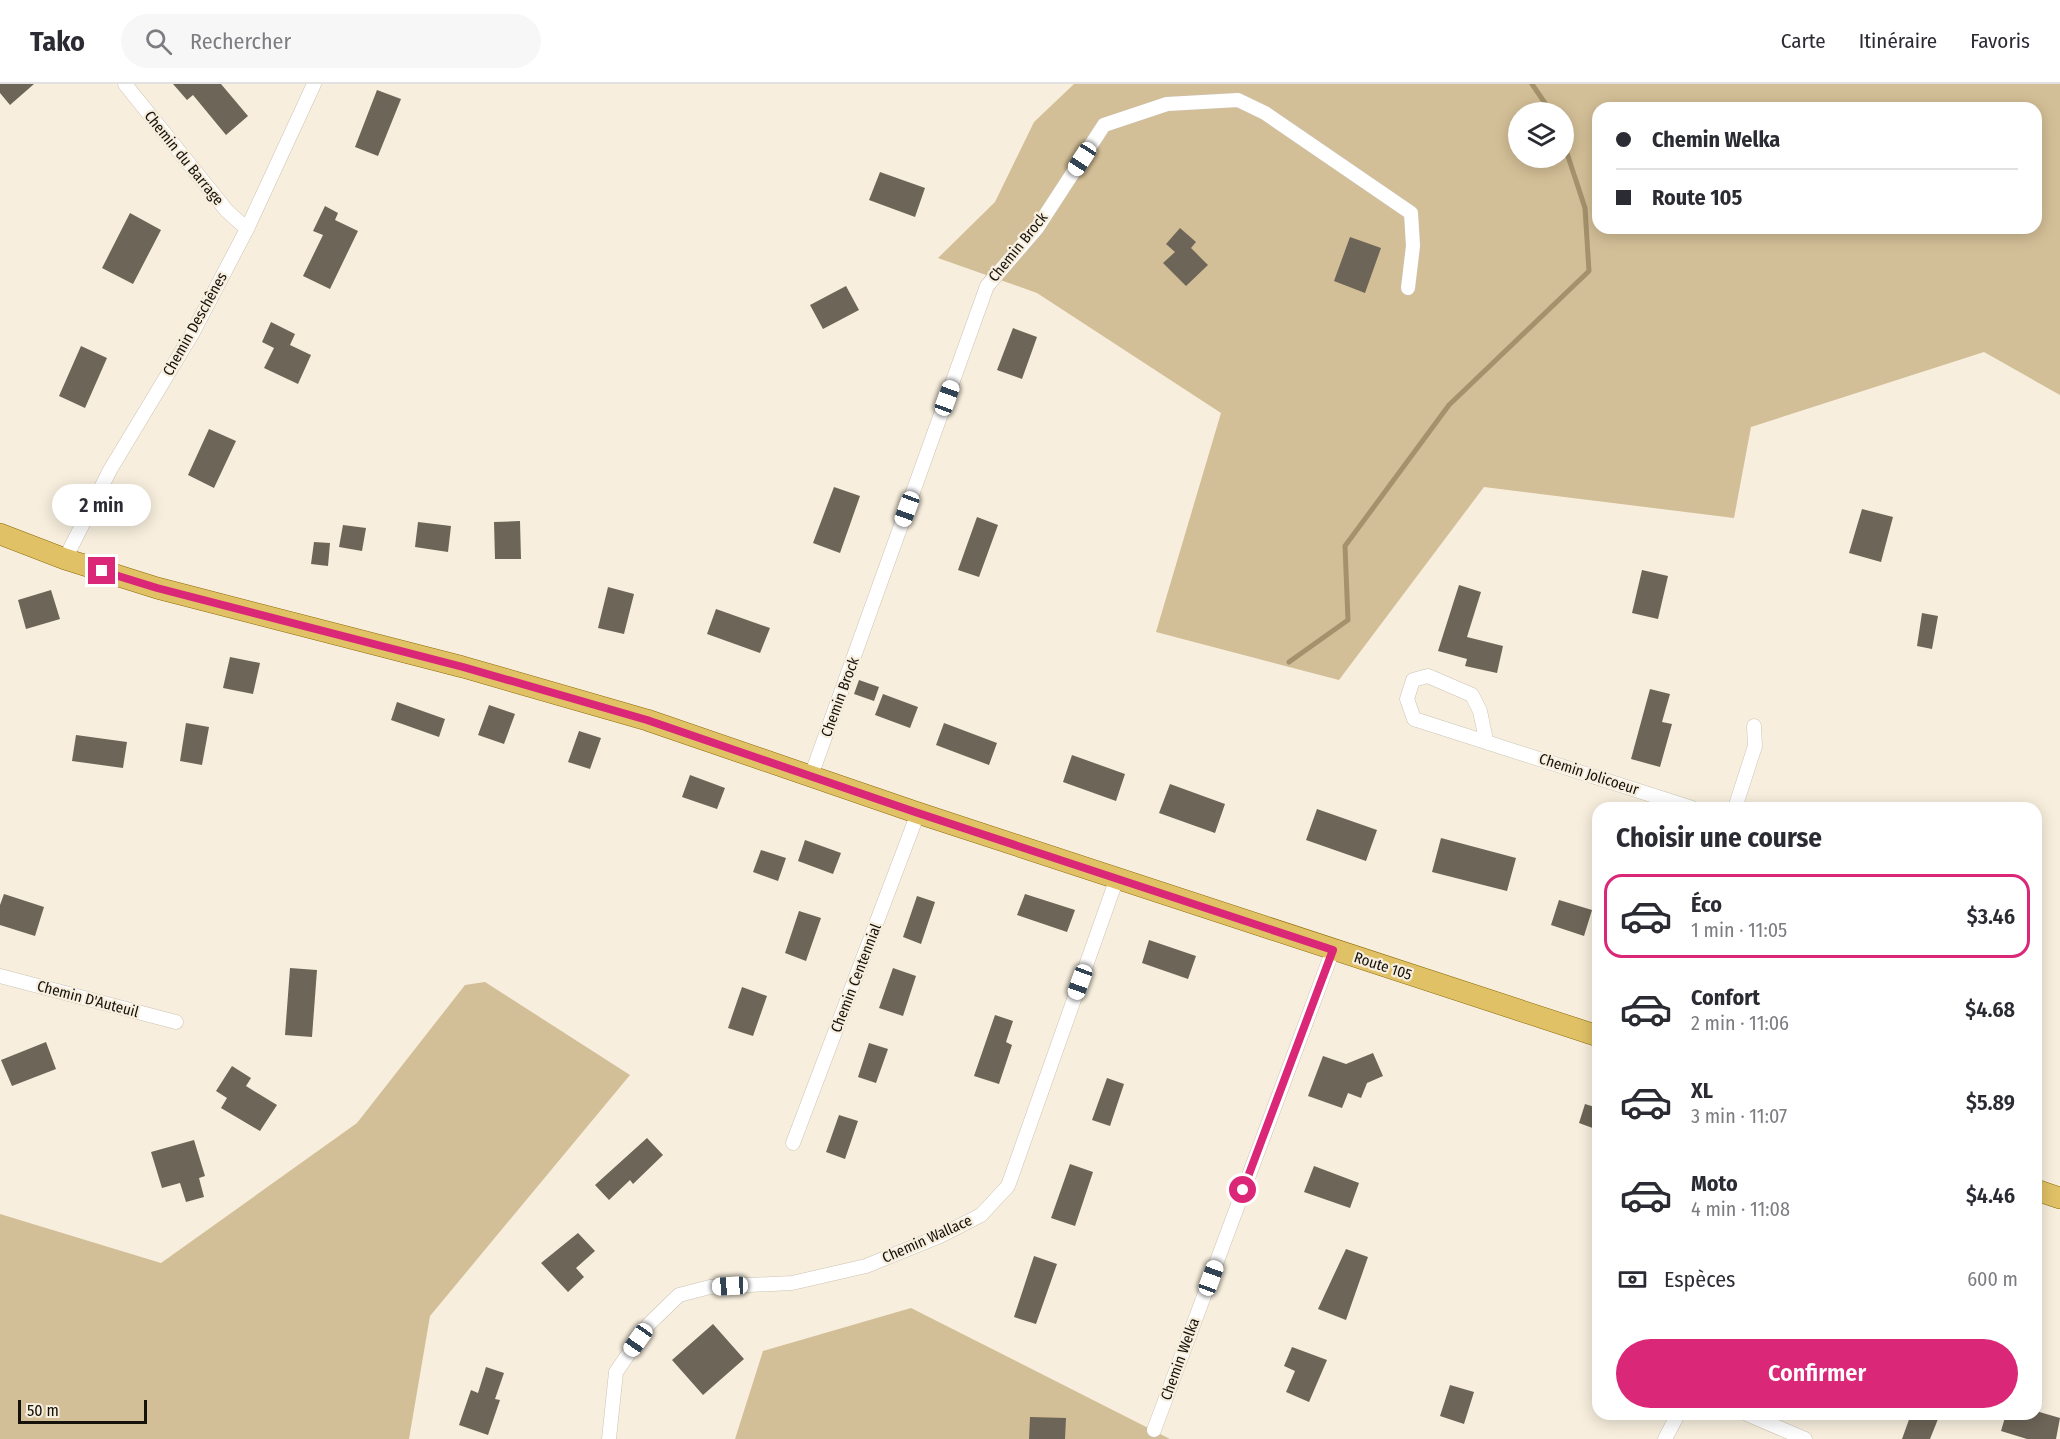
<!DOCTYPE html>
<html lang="fr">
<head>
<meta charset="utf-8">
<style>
  :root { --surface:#fff; --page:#f7f7f7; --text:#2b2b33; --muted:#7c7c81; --line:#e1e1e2; --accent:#db2777 }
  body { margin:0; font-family:"Fira Sans Condensed",sans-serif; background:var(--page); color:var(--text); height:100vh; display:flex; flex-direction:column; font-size:22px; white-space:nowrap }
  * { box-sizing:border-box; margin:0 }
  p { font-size:20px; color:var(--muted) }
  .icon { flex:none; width:33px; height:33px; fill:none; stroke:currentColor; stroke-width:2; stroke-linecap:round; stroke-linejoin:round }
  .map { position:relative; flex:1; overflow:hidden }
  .side { position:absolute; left:1592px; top:718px; width:450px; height:618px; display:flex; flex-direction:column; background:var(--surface); border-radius:18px; box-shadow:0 3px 15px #0003 }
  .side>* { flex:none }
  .guide { position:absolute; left:1592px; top:18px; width:450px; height:132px; border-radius:18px; box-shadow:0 3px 15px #0003; display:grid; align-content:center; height:132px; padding:0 24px; background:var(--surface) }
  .buttons { position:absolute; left:1508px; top:18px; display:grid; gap:12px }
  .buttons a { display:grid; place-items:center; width:66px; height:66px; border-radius:50%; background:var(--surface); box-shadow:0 3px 15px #0003; font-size:30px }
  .scale { position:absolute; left:18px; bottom:15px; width:129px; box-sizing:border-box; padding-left:6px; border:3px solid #15120c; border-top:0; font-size:16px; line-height:21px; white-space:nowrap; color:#15120c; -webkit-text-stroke:4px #f7eedd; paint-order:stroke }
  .end { position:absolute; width:27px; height:27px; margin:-14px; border:8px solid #db2777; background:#fff; box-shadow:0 0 0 3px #fff }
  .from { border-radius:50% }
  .bubble { position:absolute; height:42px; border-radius:21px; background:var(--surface); box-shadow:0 3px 15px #0003; font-size:20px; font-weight:600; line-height:42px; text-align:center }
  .car { position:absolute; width:18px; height:36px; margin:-18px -9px; border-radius:8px; box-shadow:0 0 4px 2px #0007; background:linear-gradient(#fff 24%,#345 0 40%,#fff 0 76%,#345 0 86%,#fff 0) }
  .guide b { display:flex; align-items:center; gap:21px; height:57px; font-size:22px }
  .guide b+b { border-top:2px solid var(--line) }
  .guide i { width:15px; height:15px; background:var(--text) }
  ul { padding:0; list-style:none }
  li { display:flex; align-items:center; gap:18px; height:84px; margin:0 12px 9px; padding:0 12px; border:3px solid transparent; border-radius:18px }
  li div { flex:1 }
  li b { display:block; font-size:22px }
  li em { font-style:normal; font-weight:600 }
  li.on { border-color:var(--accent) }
  li>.icon { width:54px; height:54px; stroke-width:1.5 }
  h2 { padding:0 24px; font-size:27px; line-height:72px }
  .pay { display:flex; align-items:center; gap:15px; height:66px; padding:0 24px; font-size:22px }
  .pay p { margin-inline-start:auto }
  .action { display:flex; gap:12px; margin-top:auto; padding:12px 24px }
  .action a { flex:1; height:69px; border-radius:36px; background:var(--accent); color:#fff; font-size:24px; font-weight:600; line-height:69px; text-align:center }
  header { display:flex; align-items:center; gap:36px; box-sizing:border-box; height:84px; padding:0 30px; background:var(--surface); border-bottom:2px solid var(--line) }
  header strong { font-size:28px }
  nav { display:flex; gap:33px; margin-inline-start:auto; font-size:21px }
  .search { width:420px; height:54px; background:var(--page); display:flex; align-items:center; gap:15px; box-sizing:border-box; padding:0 21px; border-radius:33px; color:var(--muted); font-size:22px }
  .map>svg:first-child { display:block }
  .forest { fill:#d3bf97; fill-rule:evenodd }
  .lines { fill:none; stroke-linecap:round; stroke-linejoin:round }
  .stream { stroke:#a5926c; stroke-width:5 }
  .building { fill:#6d6557 }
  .minor-casing { stroke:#ccc3b3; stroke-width:15 }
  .primary-casing { stroke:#8c6904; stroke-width:22 }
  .minor { stroke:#fff; stroke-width:14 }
  .primary { stroke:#e0c166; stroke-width:21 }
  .route { stroke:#db2777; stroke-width:8 }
  .labels { text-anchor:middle; stroke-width:4.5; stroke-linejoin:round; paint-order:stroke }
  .street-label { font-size:15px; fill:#15120c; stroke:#f7eedd }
</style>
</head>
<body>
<header>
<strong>Tako</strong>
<div class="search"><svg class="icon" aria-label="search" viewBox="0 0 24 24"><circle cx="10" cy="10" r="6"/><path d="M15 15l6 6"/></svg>Rechercher</div>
<nav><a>Carte</a><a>Itinéraire</a><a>Favoris</a></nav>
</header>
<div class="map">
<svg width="2060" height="1355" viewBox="0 0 2060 1355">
  <rect width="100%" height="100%" fill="#f7eedd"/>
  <path class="forest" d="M1074,0h986v311l-76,-43 -233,75 -17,91 -250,-31 -145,193 -183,-48 65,-219 -184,-120 -99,-35 57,-56 39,-80zM1598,24h438v120h-438zM1518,28h45v46h-45z
    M485,898l145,93 -200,241 -21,123h-409v-225l161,49 196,-140 108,-138z
    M911,1224l259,131h-435l28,-88z"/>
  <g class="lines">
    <path class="stream" d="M1532,0l19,28
      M1289,578l59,-42 -3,-74 104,-141 140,-134 -4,-63 -22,-67"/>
  </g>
  <path class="building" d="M0,0h34l-24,21 -10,-12z
    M173,0h48l27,32 -22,19 -33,-40 -6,5z
    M377,6l24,9 -23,57 -23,-9z
    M880,88l45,16 -10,29 -46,-17z
    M325,122l13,7 -3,7 23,11 -28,58 -27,-13 20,-41 -10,-4z
    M130,129l31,17 -28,54 -31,-16z
    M1180,144l16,14 -5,6 17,17 -22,21 -23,-23 12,-11 -9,-8z
    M1350,153l31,11 -16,45 -31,-12z
    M846,202l13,24 -36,19 -13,-24z
    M271,238l24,12 -5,11 21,10 -13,29 -34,-16 10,-20 -12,-6z
    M1013,244l24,9 -15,42 -25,-9z
    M81,262l26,12 -22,50 -26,-12z
    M209,345l27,12 -22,47 -26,-13z
    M834,403l26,9 -20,57 -27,-10z
    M1862,425l31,8 -12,45 -32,-9z
    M977,433l21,8 -19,52 -21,-7z
    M520,437l1,38h-26l-1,-37z
    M418,438l33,4 -3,26 -33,-5z
    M343,441l23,3 -4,23 -23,-4z
    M314,458l16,1 -2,23 -17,-2z
    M1642,486l26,6 -10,43 -26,-6z
    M1459,501l22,7 -14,45 36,9 -6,27 -32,-7 2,-7 -29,-8z
    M608,503l26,7 -10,40 -26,-6z
    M51,506l9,29 -34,10 -8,-29z
    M716,525l54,19 -10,25 -53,-19z
    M1922,529l16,3 -6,33 -15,-3z
    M230,573l30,6 -7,31 -30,-6z
    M859,596l20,7 -5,14 -20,-7z
    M1650,605l20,5 -8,28 10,2 -12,43 -29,-8z
    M883,610l35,13 -8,21 -35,-13z
    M397,618l48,17 -6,18 -48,-17z
    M489,621l26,9 -11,30 -26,-9z
    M186,639l23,4 -7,38 -22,-4z
    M944,639l53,20 -8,22 -53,-20z
    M579,647l22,7 -11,31 -22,-7z
    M76,651l51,7 -4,26 -51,-7z
    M1072,671l53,19 -9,27 -53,-19z
    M690,691l35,13 -8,21 -35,-12z
    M1170,700l55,20 -10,29 -56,-20z
    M1317,725l60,21 -11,31 -60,-21z
    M1441,754l75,20 -9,33 -75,-19z
    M805,756l36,13 -8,21 -35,-13z
    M761,766l25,8 -8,23 -25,-9z
    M4,810l40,13 -9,29 -35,-11v-20z
    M1025,810l50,16 -8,22 -50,-17z
    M917,812l18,6 -14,42 -18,-7z
    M1559,816l33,10 -8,26 -33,-11z
    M799,827l22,7 -15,43 -21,-8z
    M1149,856l47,16 -8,23 -46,-16z
    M290,884l27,2 -5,67 -27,-2z
    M893,884l23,8 -13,40 -24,-8z
    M742,903l25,9 -14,40 -25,-8z
    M995,931l18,6 -7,21 6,3 -13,39 -25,-8z
    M46,958l10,27 -44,17 -11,-26z
    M869,959l19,6 -12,34 -18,-6z
    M1373,969l10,23 -16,7 -6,15 -13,-5 -6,15 -34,-12 15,-40 23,8z
    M232,982l19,12 -5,8 31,19 -17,26 -39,-23 6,-10 -11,-7z
    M1107,994l17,6 -14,42 -18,-6z
    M1585,1020l13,4v22l-19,-7z
    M839,1031l19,6 -13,38 -19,-7z
    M647,1054l16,17 -30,29 -3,-4 -21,20 -14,-15z
    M194,1056l11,36 -6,2 5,19 -18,5 -6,-19 -18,5 -11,-36z
    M1070,1080l23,8 -18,54 -24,-8z
    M1314,1082l45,17 -9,25 -46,-16z
    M578,1149l17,18 -19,17 8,9 -16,15 -27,-29z
    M1346,1165l22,8 -22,63 -28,-11z
    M1034,1172l23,8 -21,60 -22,-7z
    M713,1240l31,35 -41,36 -31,-35z
    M1292,1263l35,13 -18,42 -23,-10 9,-21 -11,-5z
    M486,1283l18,6 -9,26 5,1 -12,35 -29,-10 12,-35 7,3z
    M1450,1301l24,7 -10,32 -24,-8z
    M2036,1327l24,7 -4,21h-29l-26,-8 5,-17h30z
    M1911,1330h29l-10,25h-28z
    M1030,1333l36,1 -1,21h-36z"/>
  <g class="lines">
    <g class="minor-casing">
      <path id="minor" d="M125,0l102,127 20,18
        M65,475l45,-89 82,-136 55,-105 67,-145
        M1486,656l-6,-29 -8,-16 -44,-19 -15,4 -6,19 7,20 278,89
        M811,692l176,-490 50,-58 67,-103 63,-21 71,-4 27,13 146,100 2,33 -5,42
        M1735,724l20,-62 -1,-20
        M0,892l176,46
        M793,1059l125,-330
        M1747,1330l58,25
        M1154,1346l179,-480
        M609,1355l7,-67 33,-48 30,-29 31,-8 82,-4 74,-17 74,-30 41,-21 27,-29 109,-308
        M1665,1355l13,-25"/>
    </g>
    <g class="primary-casing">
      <path id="primary" d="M0,450l65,25 92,29 306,79 184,53 271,93 680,223
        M2036,1106l24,8"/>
    </g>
    <use href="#minor" class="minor"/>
    <use href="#primary" class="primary"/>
  </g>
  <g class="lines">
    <path class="route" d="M102,487l55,17 306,79 184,53 271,93 415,137 -90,240"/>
  </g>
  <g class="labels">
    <g class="street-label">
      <text transform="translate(184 74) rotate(51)" y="5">Chemin du Barrage</text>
      <text transform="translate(1018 163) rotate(-51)" y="5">Chemin Brock</text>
      <text transform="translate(195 240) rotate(-61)" y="5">Chemin Deschênes</text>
      <text transform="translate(840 613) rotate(-70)" y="5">Chemin Brock</text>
      <text transform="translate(1589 690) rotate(18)" y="5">Chemin Jolicoeur</text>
      <text transform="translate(1383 882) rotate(18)" y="5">Route 105</text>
      <text transform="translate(856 894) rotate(-69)" y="5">Chemin Centennial</text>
      <text transform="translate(88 915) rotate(15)" y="5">Chemin D'Auteuil</text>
      <text transform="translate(927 1155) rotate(-24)" y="5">Chemin Wallace</text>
      <text transform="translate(1180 1275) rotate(-70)" y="5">Chemin Welka</text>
    </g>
  </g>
</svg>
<div class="buttons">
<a><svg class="icon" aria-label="layers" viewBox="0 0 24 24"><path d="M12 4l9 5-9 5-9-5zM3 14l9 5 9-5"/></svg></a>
</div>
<div class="scale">50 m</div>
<i class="end from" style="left:1243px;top:1106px"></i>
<i class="end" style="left:102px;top:487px"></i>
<div class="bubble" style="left:52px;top:400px;width:99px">2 min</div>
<i class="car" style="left:1082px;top:75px;rotate:213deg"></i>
<i class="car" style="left:947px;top:314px;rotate:20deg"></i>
<i class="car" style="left:907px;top:425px;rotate:200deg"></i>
<i class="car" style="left:1080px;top:898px;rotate:200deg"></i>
<i class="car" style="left:1211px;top:1194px;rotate:20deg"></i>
<i class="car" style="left:730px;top:1202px;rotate:267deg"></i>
<i class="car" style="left:638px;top:1256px;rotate:215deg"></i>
<div class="guide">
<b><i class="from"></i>Chemin Welka</b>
<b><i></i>Route 105</b>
</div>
<section class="side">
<h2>Choisir une course</h2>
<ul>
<li class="on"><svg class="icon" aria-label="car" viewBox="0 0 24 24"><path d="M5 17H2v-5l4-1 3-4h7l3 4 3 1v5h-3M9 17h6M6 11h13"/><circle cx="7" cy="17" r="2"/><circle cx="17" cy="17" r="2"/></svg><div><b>Éco</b><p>1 min · 11:05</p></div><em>$3.46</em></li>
<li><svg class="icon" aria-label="car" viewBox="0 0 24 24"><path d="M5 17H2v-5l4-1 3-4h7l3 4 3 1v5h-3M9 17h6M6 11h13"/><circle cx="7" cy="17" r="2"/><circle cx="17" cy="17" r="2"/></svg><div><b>Confort</b><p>2 min · 11:06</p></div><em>$4.68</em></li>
<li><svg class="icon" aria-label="car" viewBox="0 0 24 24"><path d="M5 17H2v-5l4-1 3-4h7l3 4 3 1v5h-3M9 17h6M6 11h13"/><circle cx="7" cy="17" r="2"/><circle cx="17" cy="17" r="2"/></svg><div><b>XL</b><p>3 min · 11:07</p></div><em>$5.89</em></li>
<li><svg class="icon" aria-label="car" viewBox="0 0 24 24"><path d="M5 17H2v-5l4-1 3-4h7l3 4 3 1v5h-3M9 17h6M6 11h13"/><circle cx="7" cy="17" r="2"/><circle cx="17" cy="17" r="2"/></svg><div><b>Moto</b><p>4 min · 11:08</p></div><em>$4.46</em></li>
</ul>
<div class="pay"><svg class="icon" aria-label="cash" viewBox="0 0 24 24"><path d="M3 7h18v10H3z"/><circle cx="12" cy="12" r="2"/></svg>Espèces<p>600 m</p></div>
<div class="action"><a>Confirmer</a></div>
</section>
</div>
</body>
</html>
